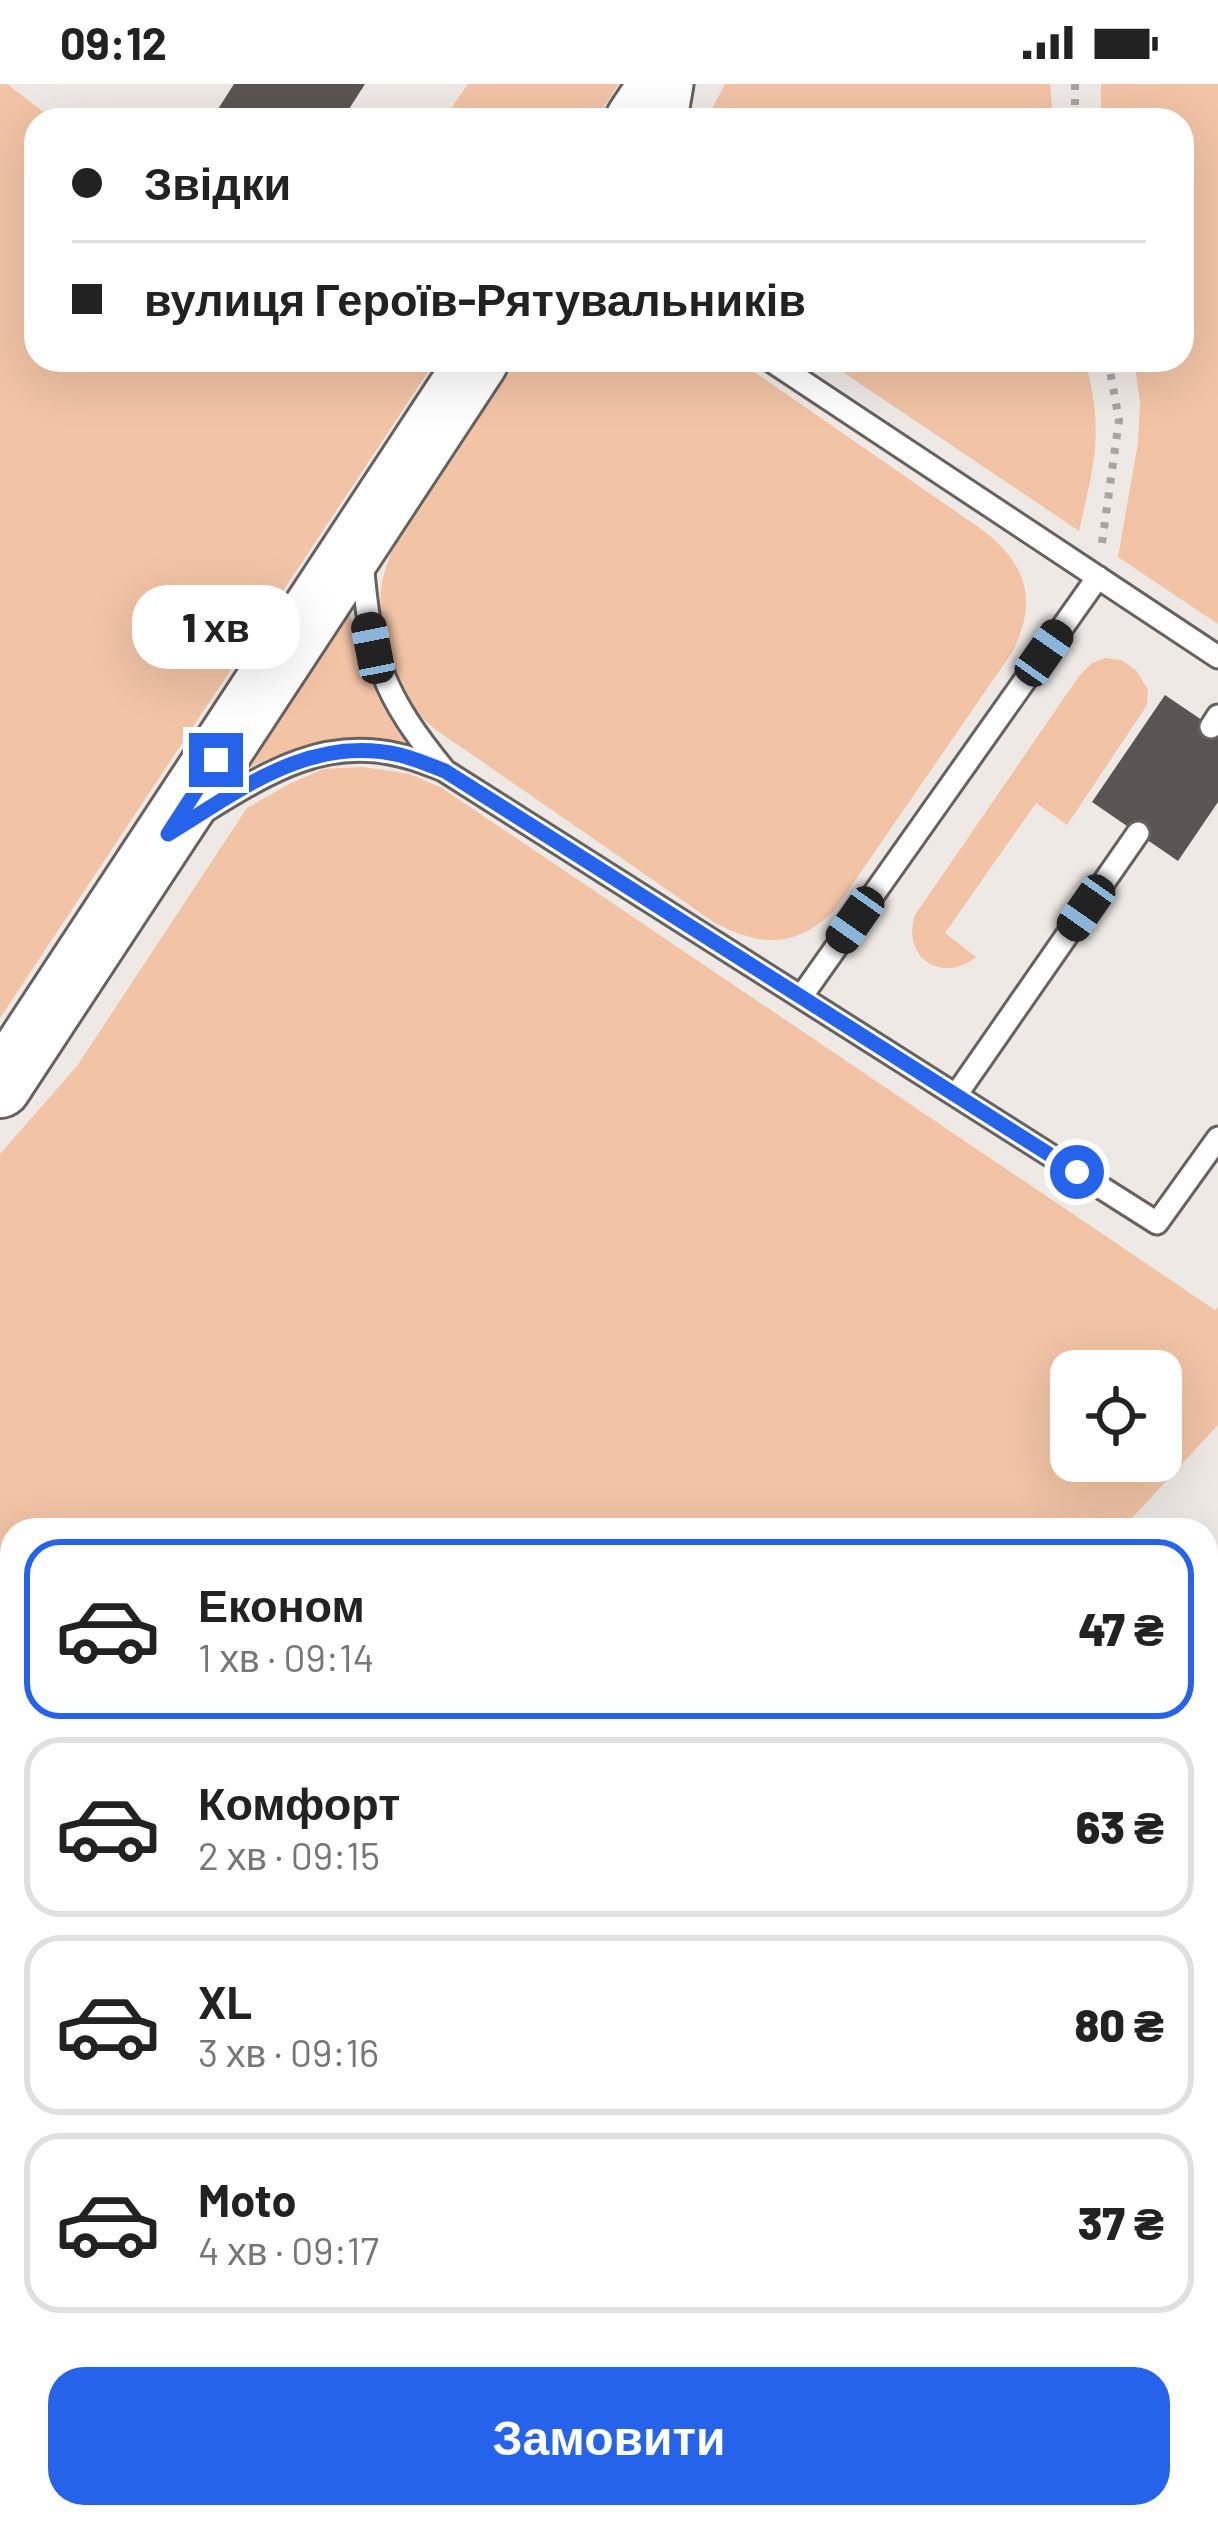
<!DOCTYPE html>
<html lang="uk">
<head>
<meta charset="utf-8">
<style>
  :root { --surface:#fff; --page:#f2f2f2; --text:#222; --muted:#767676; --line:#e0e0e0; --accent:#2563eb }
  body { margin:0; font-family:Barlow,sans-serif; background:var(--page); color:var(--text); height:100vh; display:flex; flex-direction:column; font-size:45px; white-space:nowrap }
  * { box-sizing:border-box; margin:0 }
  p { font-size:39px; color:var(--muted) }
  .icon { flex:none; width:66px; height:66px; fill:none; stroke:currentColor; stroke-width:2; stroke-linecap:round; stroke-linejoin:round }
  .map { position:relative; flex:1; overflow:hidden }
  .sheet { position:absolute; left:0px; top:1434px; width:1218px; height:1011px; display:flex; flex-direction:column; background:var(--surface); border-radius:36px 36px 0 0; box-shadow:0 12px 48px #0002 }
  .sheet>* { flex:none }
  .top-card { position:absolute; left:24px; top:24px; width:1170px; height:264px; border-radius:36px; box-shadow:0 12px 48px #0002; display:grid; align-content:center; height:264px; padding:0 48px; background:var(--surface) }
  .controls { position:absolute; left:1050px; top:1266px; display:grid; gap:24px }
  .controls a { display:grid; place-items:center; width:132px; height:132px; border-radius:24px; background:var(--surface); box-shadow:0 12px 48px #0002; font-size:60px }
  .end { position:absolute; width:54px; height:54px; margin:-27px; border:15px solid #2563eb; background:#fff; box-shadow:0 0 0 6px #fff }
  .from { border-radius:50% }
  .bubble { position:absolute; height:84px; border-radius:36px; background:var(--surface); box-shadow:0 12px 48px #0002; font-size:39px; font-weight:800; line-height:84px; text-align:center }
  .car { position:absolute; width:36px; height:72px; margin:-36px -18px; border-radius:15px; box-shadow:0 0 9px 3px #0007; background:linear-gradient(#222 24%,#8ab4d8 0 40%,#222 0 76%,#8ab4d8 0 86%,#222 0) }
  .top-card b { display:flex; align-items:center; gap:42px; height:114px; font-size:45px }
  .top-card b+b { border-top:3px solid var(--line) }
  .top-card i { width:30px; height:30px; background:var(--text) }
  ul { padding:21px 0 0; list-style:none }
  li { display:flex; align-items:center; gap:36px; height:180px; margin:0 24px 18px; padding:0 24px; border:6px solid var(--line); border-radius:36px }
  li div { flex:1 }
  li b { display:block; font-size:45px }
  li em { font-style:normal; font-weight:800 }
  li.active { border-color:var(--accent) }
  li>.icon { width:108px; height:108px; stroke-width:1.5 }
  .action { display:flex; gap:24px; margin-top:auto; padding:24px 48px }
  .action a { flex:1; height:138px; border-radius:36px; background:var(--accent); color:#fff; font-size:48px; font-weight:800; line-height:138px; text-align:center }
  .status { display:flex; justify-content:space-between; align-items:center; height:84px; padding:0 60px; background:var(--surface); direction:ltr }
  .status svg { height:33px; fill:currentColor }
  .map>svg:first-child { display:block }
  .green { fill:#f2c3a5; fill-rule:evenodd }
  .building { fill:#5a5552 }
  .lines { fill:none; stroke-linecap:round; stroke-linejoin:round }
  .lane-casing { stroke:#67625f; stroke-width:27 }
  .secondary-casing { stroke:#67625f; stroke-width:66 }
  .path { stroke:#a9a4a1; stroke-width:8; stroke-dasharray:6 9; stroke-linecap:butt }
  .lane { stroke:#fff; stroke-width:21 }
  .secondary { stroke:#fff; stroke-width:60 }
  .route { stroke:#2563eb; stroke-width:15 }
</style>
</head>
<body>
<div class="status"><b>09:12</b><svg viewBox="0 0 49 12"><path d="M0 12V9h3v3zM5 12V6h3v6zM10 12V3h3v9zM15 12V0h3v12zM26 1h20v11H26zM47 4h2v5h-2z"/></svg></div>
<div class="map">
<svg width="1218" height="2444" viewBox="0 0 1218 2444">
  <rect width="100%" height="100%" fill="#efe9e5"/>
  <path class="green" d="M0,0h7l47,36h-18v240h400l-436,658z
    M468,0h151l-24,36h-152z
    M725,0h325l3,36h-347z
    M1101,0h117v540l-100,-67 20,-114 2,-40 -6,-43h48v-240h-81z
    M524,276h213l247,171c44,35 53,70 29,120l-179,260c-38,37 -73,36 -119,12l-254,-176c-10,-7 -22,-14 -32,-23 -34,-32 -52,-87 -48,-133 1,-13 6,-26 10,-38l122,-186z
    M825,276h260c19,71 10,101 -6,171z
    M350,531c11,47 27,87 55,127 -57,-7 -105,1 -156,26z
    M1105,574l16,2 15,10 12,20 -1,15 -80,120 -31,-22 -91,130 31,24c-35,28 -75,-1 -61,-42l164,-239 13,-13z
    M363,683l47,7 32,14 773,522 3,-3v118l-97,105h-1109v987h93l-12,11h-93v-1374l77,-88 170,-258 44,-25 33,-14zM1071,1287h90v90h-90z
    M384,2433h499l11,11h-500z"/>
  <path class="building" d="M234,0h131l-23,36h-131z
    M1165,611l53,36v71l-40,59 -86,-59z
    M1218,1946v70l-12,4v-69z
    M1218,2033v67l-12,4v-67z
    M1076,2433h89l-11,11h-67z"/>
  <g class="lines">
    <g class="lane-casing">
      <path id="lane" d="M676,36l6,-35
        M770,276l448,297
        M362,476c8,98 20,134 83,211l712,452 61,-85
        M1211,643l7,-11
        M205,727c62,-38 118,-74 194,-56 15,3 31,10 45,15
        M801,913l297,-420
        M956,1011l182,-262
        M1206,1694l12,-13
        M1206,1769l12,32
        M1206,2157l12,-3
        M349,2433l11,11
        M963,2433l11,11
        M253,2444l7,-11"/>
    </g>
    <g class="secondary-casing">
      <path id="secondary" d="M636,36l24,-36
        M0,1003l478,-727"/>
    </g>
    <path class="path" d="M1075,0v36
      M1102,459l17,-123 -11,-60"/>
    <use href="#lane" class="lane"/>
    <use href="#secondary" class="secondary"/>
  </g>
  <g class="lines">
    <path class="route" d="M216,676l-48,74c72,-44 142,-100 232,-79 15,4 30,10 45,16l632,401"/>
  </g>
</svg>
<div class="controls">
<a><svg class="icon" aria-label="locate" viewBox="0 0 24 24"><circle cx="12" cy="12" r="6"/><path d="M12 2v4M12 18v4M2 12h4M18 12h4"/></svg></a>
</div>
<i class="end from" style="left:1077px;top:1088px"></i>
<i class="end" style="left:216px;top:676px"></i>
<div class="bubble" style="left:132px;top:501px;width:168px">1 хв</div>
<i class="car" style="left:373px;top:564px;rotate:349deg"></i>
<i class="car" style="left:1044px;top:569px;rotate:35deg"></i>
<i class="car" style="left:1086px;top:824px;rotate:215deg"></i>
<i class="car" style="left:855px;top:836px;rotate:215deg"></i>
<div class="top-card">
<b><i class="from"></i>Звідки</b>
<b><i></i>вулиця Героїв-Рятувальників</b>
</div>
<section class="sheet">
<ul>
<li class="active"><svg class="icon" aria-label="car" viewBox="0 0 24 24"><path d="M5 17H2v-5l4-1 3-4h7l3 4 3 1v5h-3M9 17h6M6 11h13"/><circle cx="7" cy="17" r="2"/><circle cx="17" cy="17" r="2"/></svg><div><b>Економ</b><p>1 хв · 09:14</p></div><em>47 ₴</em></li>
<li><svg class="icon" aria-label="car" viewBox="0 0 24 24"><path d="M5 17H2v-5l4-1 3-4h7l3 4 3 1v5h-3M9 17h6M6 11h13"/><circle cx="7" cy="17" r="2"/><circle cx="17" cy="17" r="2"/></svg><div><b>Комфорт</b><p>2 хв · 09:15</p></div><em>63 ₴</em></li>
<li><svg class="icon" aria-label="car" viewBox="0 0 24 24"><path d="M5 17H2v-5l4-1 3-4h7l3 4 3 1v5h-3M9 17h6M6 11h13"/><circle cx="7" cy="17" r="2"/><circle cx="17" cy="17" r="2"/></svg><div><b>XL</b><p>3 хв · 09:16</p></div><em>80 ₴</em></li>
<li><svg class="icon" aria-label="car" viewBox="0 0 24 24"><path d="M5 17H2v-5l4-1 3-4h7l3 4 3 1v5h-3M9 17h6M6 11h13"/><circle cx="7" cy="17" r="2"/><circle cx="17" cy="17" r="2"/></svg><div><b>Moto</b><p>4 хв · 09:17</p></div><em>37 ₴</em></li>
</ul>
<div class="action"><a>Замовити</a></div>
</section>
</div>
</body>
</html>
